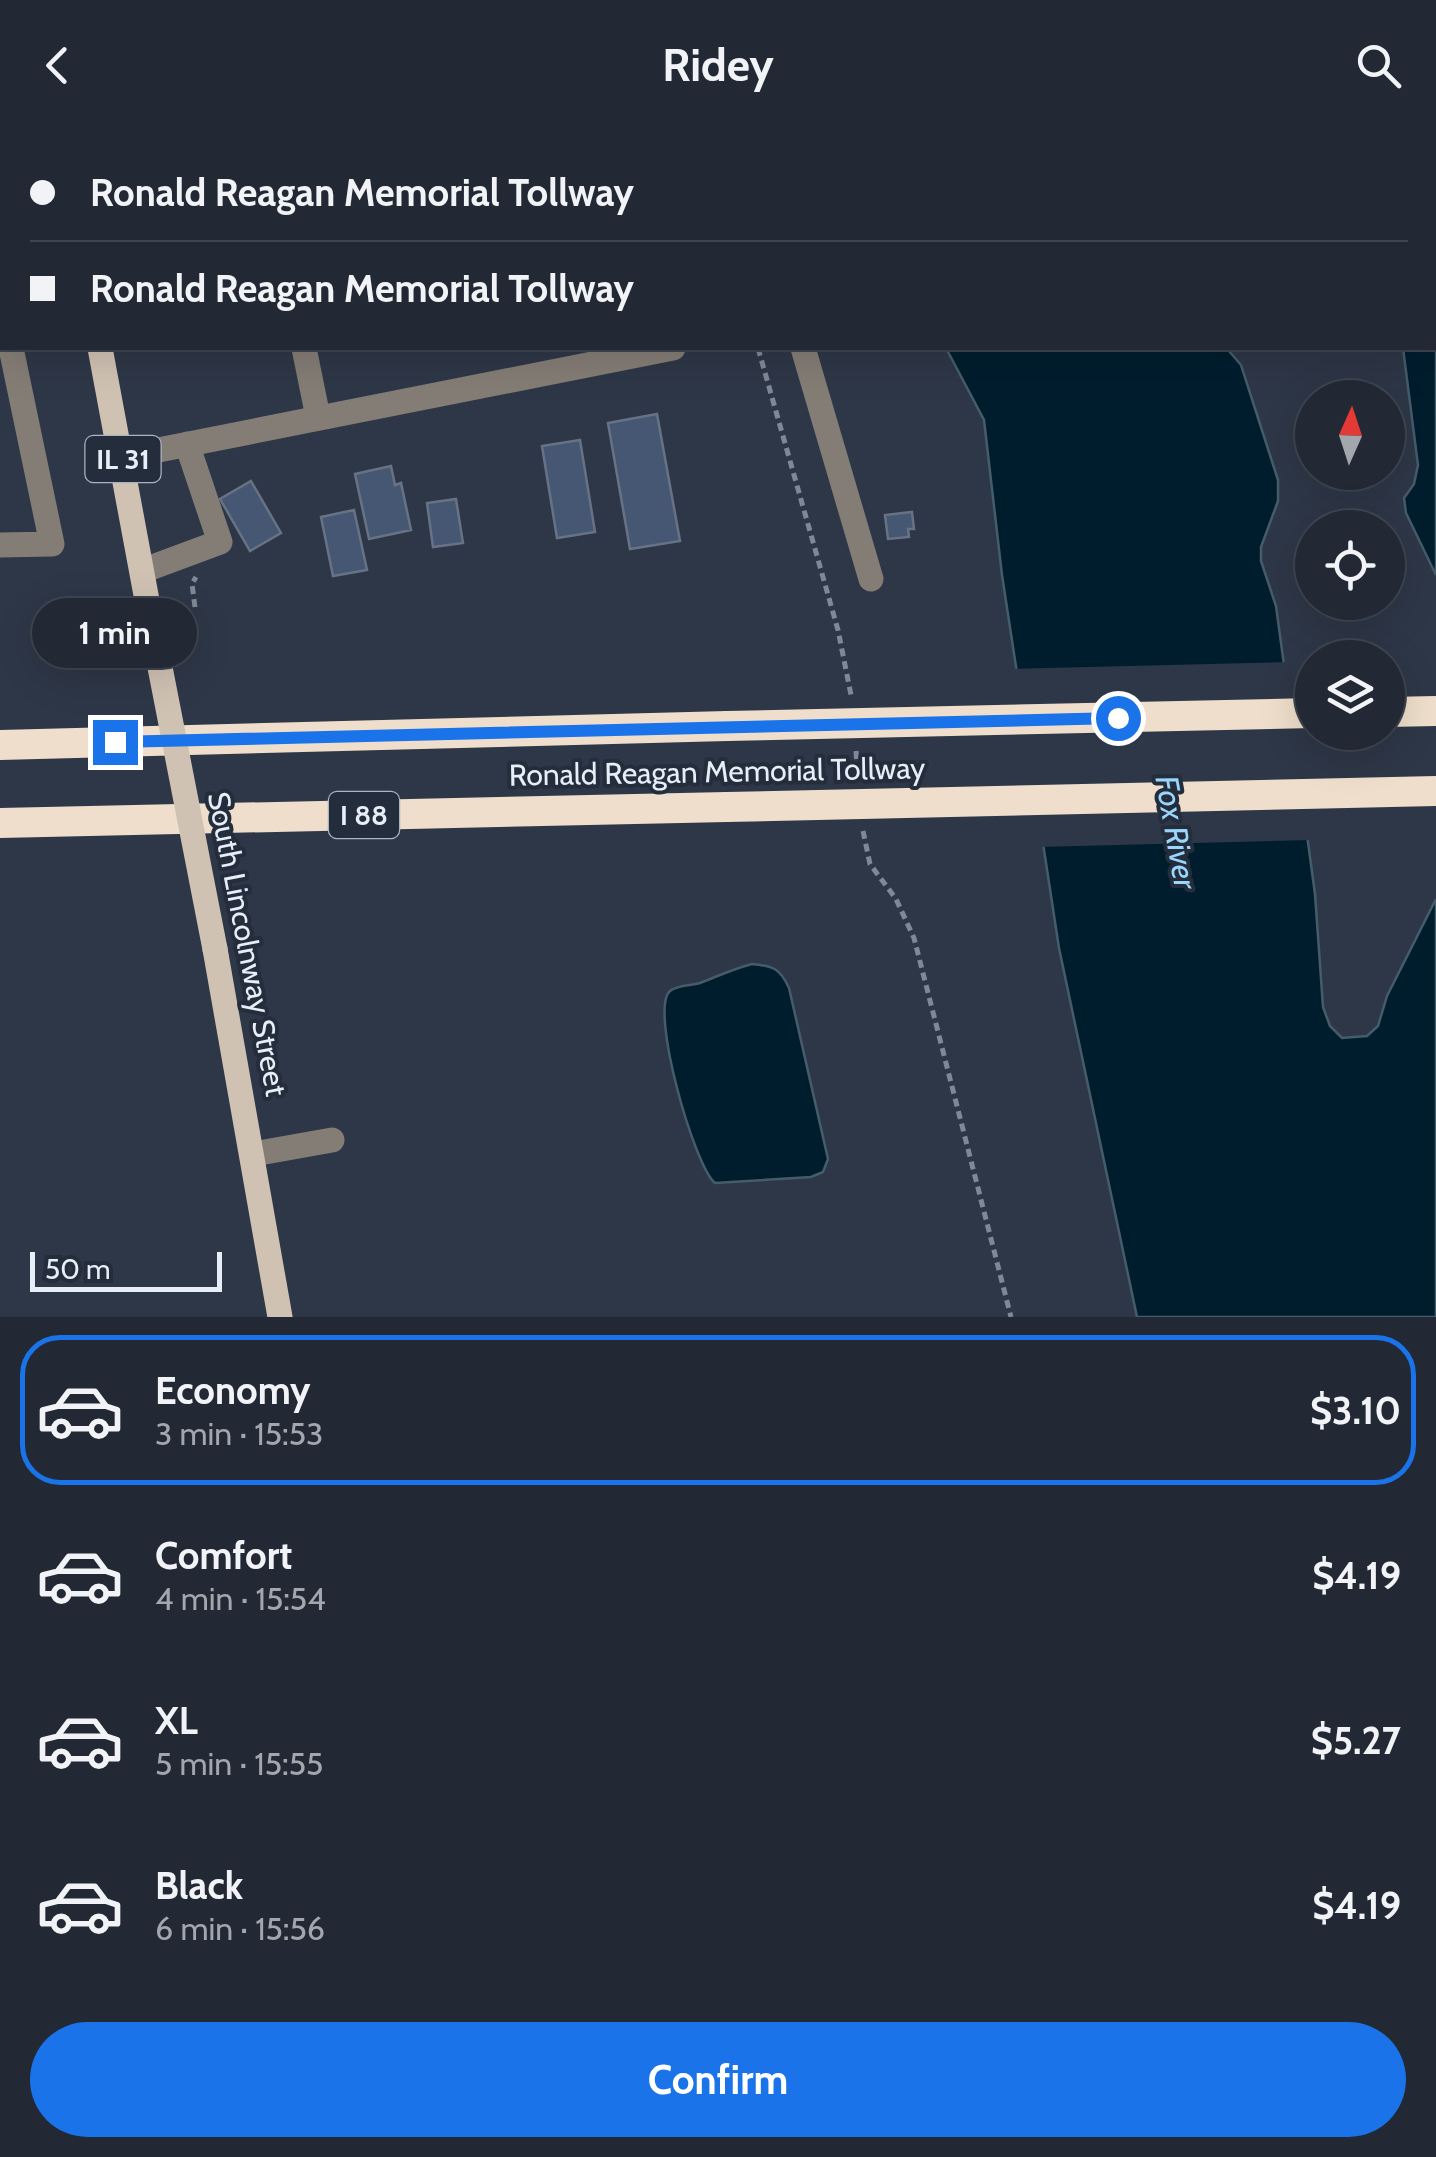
<!DOCTYPE html>
<html lang="en">
<head>
<meta charset="utf-8">
<style>
  :root { --surface:#222935; --page:#2a313d; --text:#f1f3f6; --muted:#a2a6ad; --line:#3f4550; --accent:#1a73e8 }
  body { margin:0; font-family:Cabin,sans-serif; background:var(--page); color:var(--text); height:100vh; display:flex; flex-direction:column; font-size:38px; white-space:nowrap }
  * { box-sizing:border-box; margin:0 }
  p { font-size:32px; color:var(--muted) }
  .icon { flex:none; width:55px; height:55px; fill:none; stroke:currentColor; stroke-width:2; stroke-linecap:round; stroke-linejoin:round }
  .map { position:relative; height:1187px; overflow:hidden }
  .panel { display:flex; flex-direction:column; background:var(--surface); flex:1 }
  .panel>* { flex:none }
  .banner { position:absolute; left:0px; top:0px; width:1438px; height:220px; box-shadow:0 10px 40px #0002,0 0 0 2px var(--line); display:grid; align-content:center; height:220px; padding:0 30px; background:var(--surface) }
  .needle { width:65px; rotate:3deg }
  .fabs { position:absolute; left:1295px; top:250px; display:grid; gap:20px }
  .fabs a { display:grid; place-items:center; width:110px; height:110px; border-radius:50%; background:var(--surface); box-shadow:0 10px 40px #0002,0 0 0 2px var(--line); font-size:50px }
  .scale { position:absolute; left:30px; bottom:25px; width:192px; box-sizing:border-box; padding-left:10px; border:5px solid #e7eef8; border-top:0; font-size:28px; line-height:35px; white-space:nowrap; color:#e7eef8; -webkit-text-stroke:8px #242d3c; paint-order:stroke }
  .end { position:absolute; width:45px; height:45px; margin:-22px; border:12px solid #1a73e8; background:#fff; box-shadow:0 0 0 5px #fff }
  .from { border-radius:50% }
  .bubble { position:absolute; height:70px; border-radius:35px; background:var(--surface); box-shadow:0 10px 40px #0002,0 0 0 2px var(--line); font-size:32px; font-weight:700; line-height:70px; text-align:center }
  .banner b { display:flex; align-items:center; gap:35px; height:95px; font-size:38px }
  .banner b+b { border-top:2px solid var(--line) }
  .banner i { width:25px; height:25px; background:var(--text) }
  ul { padding:18px 0 0; list-style:none }
  li { display:flex; align-items:center; gap:30px; height:150px; margin:0 20px 15px; padding:0 10px; border:5px solid transparent; border-radius:40px }
  li div { flex:1 }
  li b { display:block; font-size:38px }
  li em { font-style:normal; font-weight:700 }
  li.current { border-color:var(--accent) }
  li>.icon { width:90px; height:90px; stroke-width:1.5 }
  .cta { display:flex; gap:20px; margin-top:auto; padding:20px 30px }
  .cta a { flex:1; height:115px; border-radius:60px; background:var(--accent); color:#fff; font-size:40px; font-weight:700; line-height:115px; text-align:center }
  header { display:flex; justify-content:space-between; align-items:center; height:130px; padding:0 30px; background:var(--surface); font-size:45px; font-weight:700 }
  .map>svg:first-child { display:block }
  .water { fill:#001d2e; stroke:#455c6b; stroke-width:2.5 }
  .pier { fill:#2e3747 }
  .building { fill:#455772; stroke:#677284; stroke-width:2.5 }
  .lines { fill:none; stroke-linecap:round; stroke-linejoin:round }
  .path { stroke:#808895; stroke-width:5; stroke-dasharray:8 5; stroke-linecap:butt }
  .minor { stroke:#847d76; stroke-width:25 }
  .major { stroke:#d0c2b3; stroke-width:25 }
  .highway { stroke:#eedecb; stroke-width:30 }
  .major-bridge { stroke:#d0c2b3; stroke-width:25 }
  .highway-bridge { stroke:#eedecb; stroke-width:30 }
  .route { stroke:#1a73e8; stroke-width:12 }
  .labels { text-anchor:middle; stroke-width:8; stroke-linejoin:round; paint-order:stroke }
  .shield { fill:#242d3c; stroke:#acb4c0; stroke-width:2.5 }
  .shield-label { font-size:28px; font-weight:bold; fill:#e7eef8 }
  .street-label { font-size:30px; fill:#e7eef8; stroke:#242d3c }
  .water-label { font-size:32px; font-style:italic; fill:#9ad5fb; stroke:#242d3c }
</style>
</head>
<body>
<header><svg class="icon" aria-label="back" viewBox="0 0 24 24"><path d="M15 5l-7 7 7 7"/></svg>Ridey<svg class="icon" aria-label="search" viewBox="0 0 24 24"><circle cx="10" cy="10" r="6"/><path d="M15 15l6 6"/></svg></header>
<div class="map">
<svg width="1436" height="1187" viewBox="0 0 1436 1187">
  <rect width="100%" height="100%" fill="#2e3747"/>
  <path class="water" d="M844,0h592v445l-30,-62 -2,-15 10,-14 4,-19 -15,-117h32v-216z
    M946,218h272l11,3 12,14 37,115v21l-17,46v14l15,45 39,288 8,113 7,19 12,12 25,-2 11,-10 9,-30 49,-97v418h-299l-78,-369 -57,-373 -18,-155z
    M752,834c21,2 28,4 37,24l39,171 -5,13 -12,5 -96,6c-21,-17 -66,-175 -45,-192 9,-7 21,-5 30,-8 18,-7 33,-14 52,-19z"/>
  <path class="pier" d="M1289,532l23,178 -273,7 -28,-178z"/>
  <path class="building" d="M657,284l23,127 -50,8 -22,-126z
    M580,310l15,92 -38,6 -15,-92z
    M391,336l4,19 6,-2 10,47 -42,9 -14,-65z
    M251,351l30,52 -31,18 -30,-52z
    M456,369l7,44 -30,4 -6,-44z
    M354,380l13,60 -34,6 -12,-59z
    M912,382l2,17h-6l1,8 -21,2 -3,-24z"/>
  <g class="lines">
    <path class="path" d="M699,0v2
      M758,218l80,282 13,65
      M195,477l-3,-23 4,-7
      M856,621l2,29
      M863,701l7,33 26,35 18,39 97,379"/>
    <path class="minor" d="M125,0v2
      M252,0l4,2
      M742,0l1,2
      M0,166l2,12
      M304,218l14,69
      M803,218l68,231
      M123,327l550,-109
      M0,415l52,-1 -41,-196
      M142,441l78,-29 -33,-98
      M254,1024l78,-14"/>
    <path class="major" d="M56,0l1,2
      M100,218l49,263
      M215,819l65,368"/>
    <path class="highway" d="M1388,582l48,-1
      M0,615l727,-19
      M0,693l727,-16"/>
    <path class="major-bridge" d="M149,481l66,338"/>
    <path class="highway-bridge" d="M727,596l585,-13
      M727,677l709,-16"/>
  </g>
  <g class="lines">
    <path class="route" d="M115,612l1003,-24"/>
  </g>
  <g class="labels">
    <g class="shield">
      <rect x="85.5" y="306" width="75" height="46" rx="8"/>
      <rect x="329" y="662" width="70" height="46" rx="8"/>
    </g>
    <g class="shield-label">
      <text x="123" y="339">IL 31</text>
      <text x="364" y="695">I 88</text>
    </g>
    <g class="street-label">
      <text transform="translate(717 642) rotate(-1)" y="10">Ronald Reagan Memorial Tollway</text>
      <text transform="translate(247 814) rotate(79)" y="10">South Lincolnway Street</text>
    </g>
    <g class="water-label">
      <text transform="translate(1176 702) rotate(80)" y="11">Fox River</text>
    </g>
  </g>
</svg>
<div class="fabs">
<a><svg class="needle" viewBox="-14 -14 28 28"><path d="M0-13l5 13h-10z" fill="#e53935"/><path d="M0 13l5-13h-10z" fill="#a2a6ad"/></svg></a>
<a><svg class="icon" aria-label="locate" viewBox="0 0 24 24"><circle cx="12" cy="12" r="6"/><path d="M12 2v4M12 18v4M2 12h4M18 12h4"/></svg></a>
<a><svg class="icon" aria-label="layers" viewBox="0 0 24 24"><path d="M12 4l9 5-9 5-9-5zM3 14l9 5 9-5"/></svg></a>
</div>
<div class="scale">50 m</div>
<i class="end from" style="left:1118px;top:588px"></i>
<i class="end" style="left:115px;top:612px"></i>
<div class="bubble" style="left:32px;top:468px;width:165px">1 min</div>
<div class="banner">
<b><i class="from"></i>Ronald Reagan Memorial Tollway</b>
<b><i></i>Ronald Reagan Memorial Tollway</b>
</div>
</div>
<section class="panel">
<ul>
<li class="current"><svg class="icon" aria-label="car" viewBox="0 0 24 24"><path d="M5 17H2v-5l4-1 3-4h7l3 4 3 1v5h-3M9 17h6M6 11h13"/><circle cx="7" cy="17" r="2"/><circle cx="17" cy="17" r="2"/></svg><div><b>Economy</b><p>3 min · 15:53</p></div><em>$3.10</em></li>
<li><svg class="icon" aria-label="car" viewBox="0 0 24 24"><path d="M5 17H2v-5l4-1 3-4h7l3 4 3 1v5h-3M9 17h6M6 11h13"/><circle cx="7" cy="17" r="2"/><circle cx="17" cy="17" r="2"/></svg><div><b>Comfort</b><p>4 min · 15:54</p></div><em>$4.19</em></li>
<li><svg class="icon" aria-label="car" viewBox="0 0 24 24"><path d="M5 17H2v-5l4-1 3-4h7l3 4 3 1v5h-3M9 17h6M6 11h13"/><circle cx="7" cy="17" r="2"/><circle cx="17" cy="17" r="2"/></svg><div><b>XL</b><p>5 min · 15:55</p></div><em>$5.27</em></li>
<li><svg class="icon" aria-label="car" viewBox="0 0 24 24"><path d="M5 17H2v-5l4-1 3-4h7l3 4 3 1v5h-3M9 17h6M6 11h13"/><circle cx="7" cy="17" r="2"/><circle cx="17" cy="17" r="2"/></svg><div><b>Black</b><p>6 min · 15:56</p></div><em>$4.19</em></li>
</ul>
<div class="cta"><a>Confirm</a></div>
</section>
</body>
</html>
